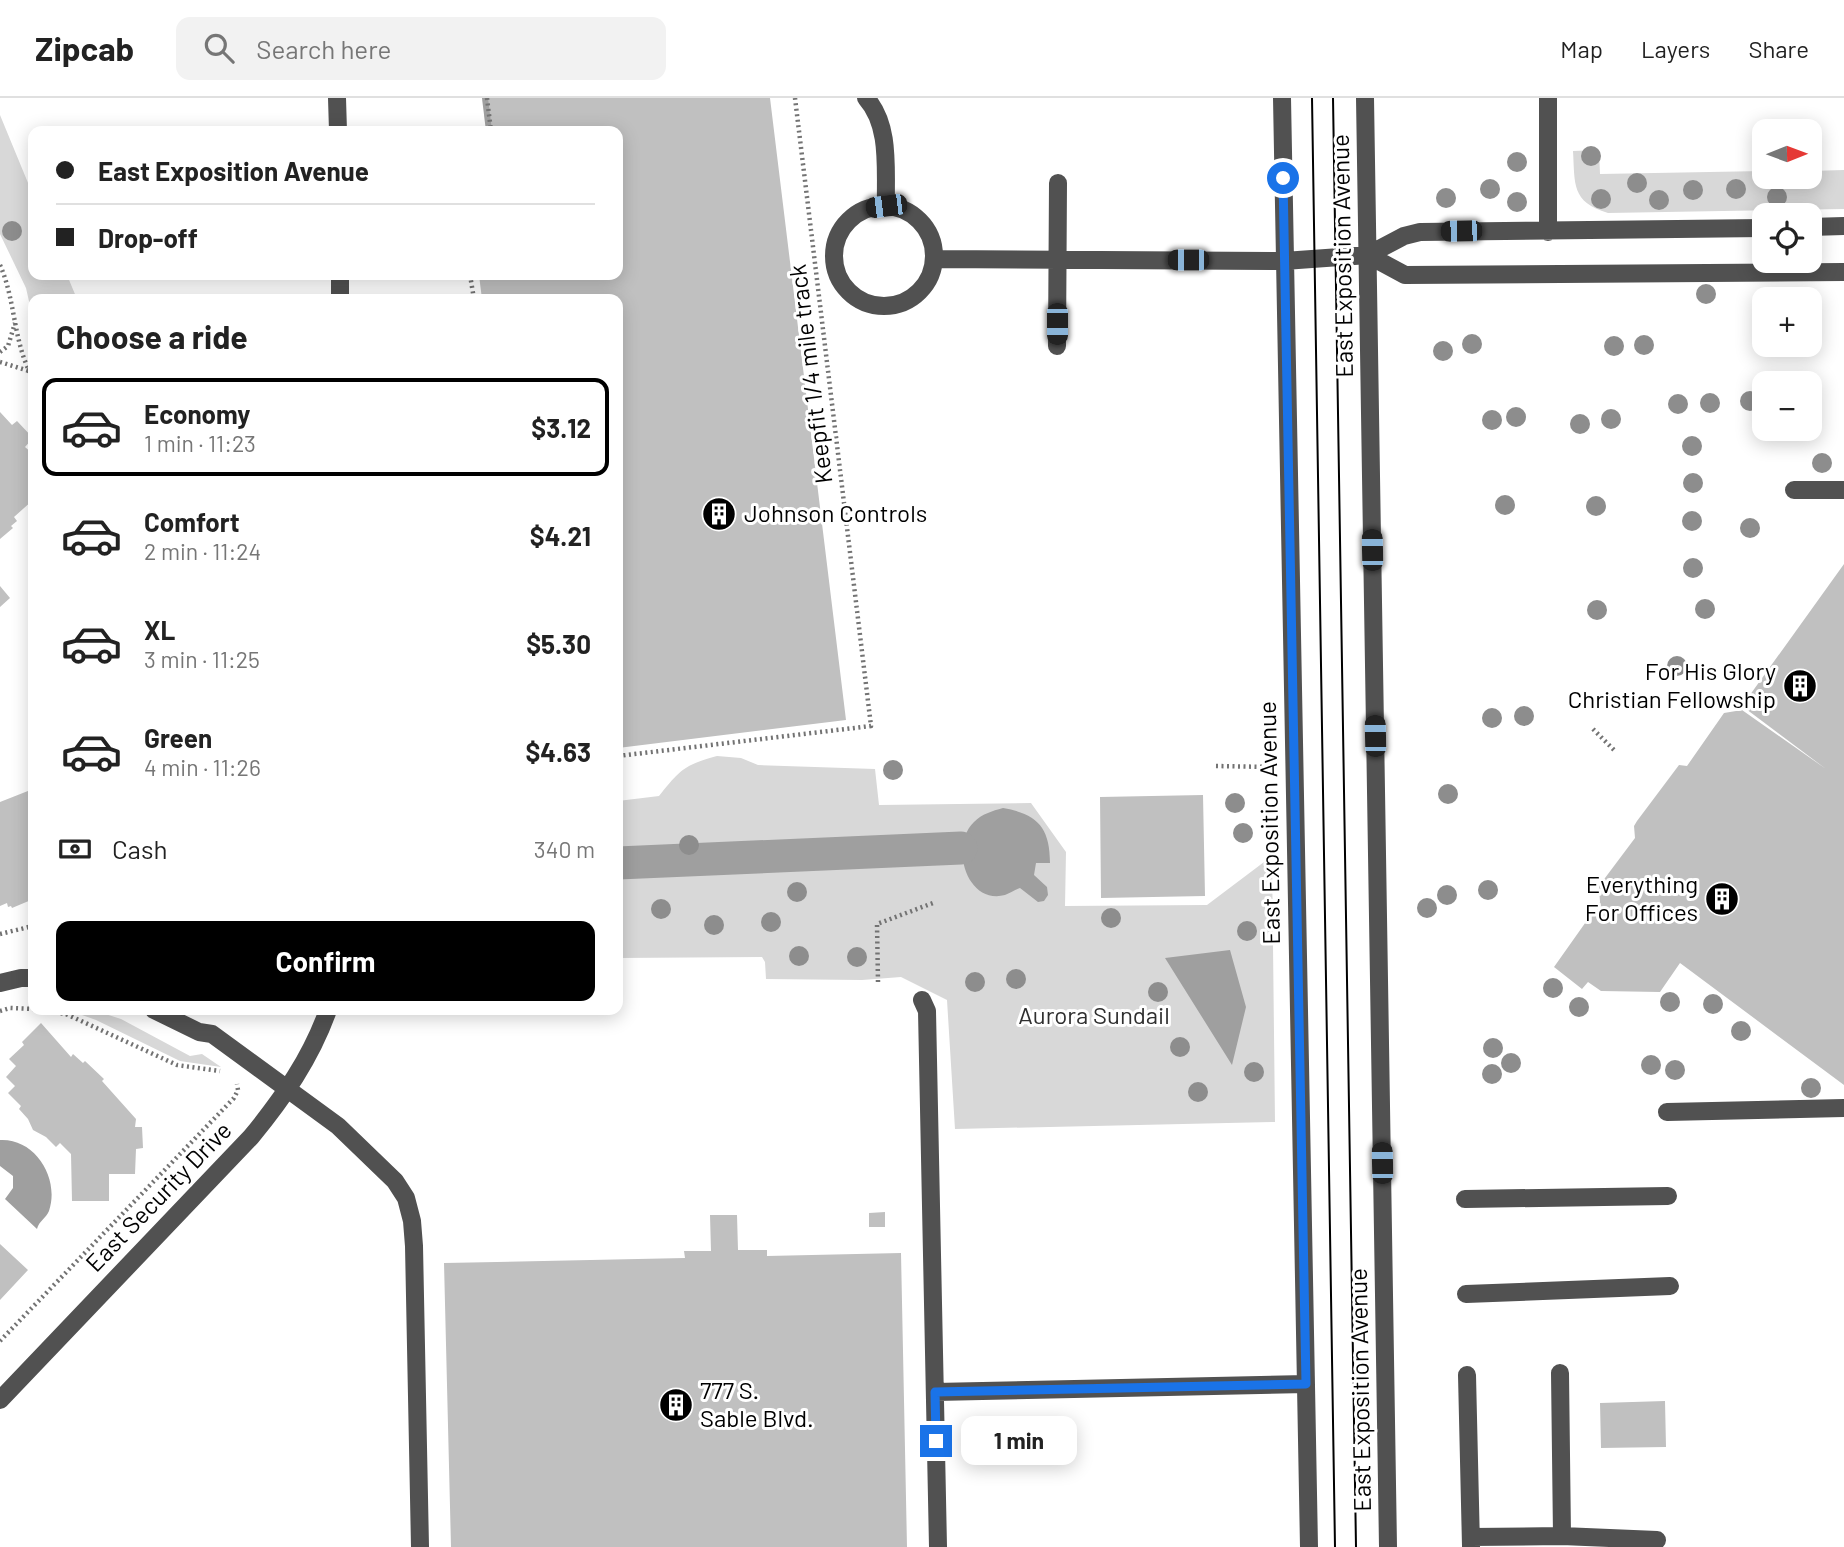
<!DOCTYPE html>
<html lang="en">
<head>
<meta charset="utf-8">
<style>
  :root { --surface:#fff; --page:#f2f2f2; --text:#222; --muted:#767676; --line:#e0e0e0; --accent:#000 }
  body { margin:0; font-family:Barlow,sans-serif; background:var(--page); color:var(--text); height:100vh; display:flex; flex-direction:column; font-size:26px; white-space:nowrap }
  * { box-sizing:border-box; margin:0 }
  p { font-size:23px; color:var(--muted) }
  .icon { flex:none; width:38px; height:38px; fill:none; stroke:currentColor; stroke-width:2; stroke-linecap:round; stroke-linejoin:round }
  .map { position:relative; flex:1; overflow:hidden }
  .sheet { position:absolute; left:28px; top:196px; width:595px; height:721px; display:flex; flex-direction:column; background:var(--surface); border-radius:14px; box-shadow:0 4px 18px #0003 }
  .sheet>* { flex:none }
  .top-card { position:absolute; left:28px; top:28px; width:595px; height:154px; border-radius:14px; box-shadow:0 4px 18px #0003; display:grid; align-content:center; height:154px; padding:0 28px; background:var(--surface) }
  .needle { width:46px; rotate:89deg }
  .tools { position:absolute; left:1752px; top:21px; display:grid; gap:14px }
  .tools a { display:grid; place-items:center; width:70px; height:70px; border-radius:14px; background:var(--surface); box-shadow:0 4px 18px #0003; font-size:35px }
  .end { position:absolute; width:32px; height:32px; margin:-16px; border:9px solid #1a73e8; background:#fff; box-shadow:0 0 0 4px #fff }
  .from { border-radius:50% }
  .bubble { position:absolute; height:49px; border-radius:14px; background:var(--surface); box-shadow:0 4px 18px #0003; font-size:23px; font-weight:700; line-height:49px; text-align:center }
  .car { position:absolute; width:21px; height:42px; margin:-21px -10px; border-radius:9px; box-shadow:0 0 5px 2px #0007; background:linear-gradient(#222 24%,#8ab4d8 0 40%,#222 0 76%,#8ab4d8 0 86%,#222 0) }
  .top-card b { display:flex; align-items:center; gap:24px; height:66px; font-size:26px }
  .top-card b+b { border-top:2px solid var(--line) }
  .top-card i { width:18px; height:18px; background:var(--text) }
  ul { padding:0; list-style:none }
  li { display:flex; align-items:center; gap:21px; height:98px; margin:0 14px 10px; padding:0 14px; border:4px solid transparent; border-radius:14px }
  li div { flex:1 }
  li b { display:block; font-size:26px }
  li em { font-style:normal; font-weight:700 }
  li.active { border-color:var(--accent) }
  li>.icon { width:63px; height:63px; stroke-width:1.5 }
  h2 { padding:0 28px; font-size:32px; line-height:84px }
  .pay { display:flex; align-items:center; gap:18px; height:77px; padding:0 28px; font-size:26px }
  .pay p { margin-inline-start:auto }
  .button { display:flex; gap:14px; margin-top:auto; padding:14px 28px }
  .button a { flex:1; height:80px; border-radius:14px; background:var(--accent); color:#fff; font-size:28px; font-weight:700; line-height:80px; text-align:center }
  header { display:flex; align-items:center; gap:42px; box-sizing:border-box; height:98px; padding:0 35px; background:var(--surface); border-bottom:2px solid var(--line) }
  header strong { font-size:33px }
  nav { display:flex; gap:38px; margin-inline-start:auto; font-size:24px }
  .search { width:490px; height:63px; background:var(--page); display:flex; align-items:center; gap:18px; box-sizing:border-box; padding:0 24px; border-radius:14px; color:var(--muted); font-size:26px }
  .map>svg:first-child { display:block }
  .green { fill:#d8d8d8 }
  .water { fill:#9f9f9f }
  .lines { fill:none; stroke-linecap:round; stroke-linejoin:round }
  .stream { stroke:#9f9f9f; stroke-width:10 }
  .canal { stroke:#9f9f9f; stroke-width:33 }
  .building { fill:#c0c0c0 }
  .path { stroke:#737373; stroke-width:4.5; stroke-dasharray:2 3.5; stroke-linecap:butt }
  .minor { stroke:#515151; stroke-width:18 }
  .tram { stroke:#000; stroke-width:2 }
  .tree { fill:#8d8d8d }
  .route { stroke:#1a73e8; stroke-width:9 }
  .labels { text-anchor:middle; stroke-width:6; stroke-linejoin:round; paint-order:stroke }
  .street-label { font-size:24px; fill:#000; stroke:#fff }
  .poi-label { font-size:24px; fill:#000; stroke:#fff; text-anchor:start }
  .park-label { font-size:24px; fill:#2f2f2f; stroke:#fff }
</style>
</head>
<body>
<header>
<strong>Zipcab</strong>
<div class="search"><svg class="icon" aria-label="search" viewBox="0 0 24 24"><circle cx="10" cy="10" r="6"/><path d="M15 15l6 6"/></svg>Search here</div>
<nav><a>Map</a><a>Layers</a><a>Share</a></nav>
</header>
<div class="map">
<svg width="1844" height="1449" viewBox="0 0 1844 1449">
  <rect width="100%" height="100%" fill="#fff"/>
  <path class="green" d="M0,17l33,80v80h34l10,24h-44v20l-7,-31 -26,-54z
    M1599,52l1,24 164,-3v6h46v-6l34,-1v39l-236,4c-37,-11 -33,-29 -35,-62z
    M717,658l24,2 17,7 117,4 4,36 152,-2 35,49 -1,54 142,-1 65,-49 3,266 -320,7 -8,-129 -46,-23 -39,3 -96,-1 -1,-17 -3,-5 -144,1v-157l41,-5c21,-26 25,-31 58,-40z
    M68,912h25l28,9 69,37 12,-2 19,13 -41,-6 -84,-41z"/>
  <path class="water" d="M1003,710c34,6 47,19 47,55h-14l-2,12 13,12 1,8 -4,6 -6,1 -18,-14c-5,2 -10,5 -15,7 -38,10 -56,-49 -31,-73 8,-8 18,-11 29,-14z
    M1230,852l16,57 -14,58 -67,-107z
    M0,1042c35,-2 60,38 49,71 -3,7 -10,10 -12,18l-32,-30 8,-11v-12l-13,-10z"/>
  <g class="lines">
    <path class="stream" d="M487,0l4,33"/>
    <path class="canal" d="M618,765l343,-15"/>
  </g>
  <path class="building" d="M488,0h282l76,622 -228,28v-449h-136l-3,-24h139v-144h-126z
    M0,314l12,13 5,-4 16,17 -8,9 8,7v46l-19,17 3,4 -6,5 2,2 -13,11z
    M1844,466v521l-164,-122 -20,29 -59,-1 -13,-9 -6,7 -28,-22 46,-65 -1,-16 36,-48 -1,-12 3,-5 42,-56 8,1 37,-53 18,-3 84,59 -84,-63z
    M0,488l10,12 -10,9z
    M33,691v104l-4,1 2,6 -19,8 -1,-2 -3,1 -1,-4 -7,3v-104z
    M1203,697l2,101 -104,2 -1,-101z
    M41,925l30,34 2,-3 10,9 2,-2 19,18 -2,2 34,38 -1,8h7l1,21 -7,1 -1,25h-26v27h-37l-1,-47 -11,-11 -4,4 -10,-10 -13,-7 -5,-11 -9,-10 2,-3 -13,-13 7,-7 -9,-9 10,-11 -7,-7 15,-14 -2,-3z
    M885,1114v15h-16v-14z
    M710,1117h27l1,35h29v6l134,-3 6,294h-456l-7,-284 241,-5 -1,-7h27z
    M0,1146l28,26 -28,30z
    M1665,1303l1,46 -65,1 -1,-45z"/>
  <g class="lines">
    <path class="path" d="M487,0l4,33
      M0,167c16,36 13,79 33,113
      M470,177l4,24
      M0,254l8,-6 7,-23
      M0,264l29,9
      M1593,631l21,21
      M618,658l253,-30 -76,-628
      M1216,668l55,1
      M0,836l33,-8
      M878,884l-1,-58 56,-21
      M39,912l27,4 111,51 43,6
      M0,913l10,-3 23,1
      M0,1243l234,-243 4,-8 -1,-6"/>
    <path class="minor" d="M337,0l1,33
      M866,0c25,28 19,72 20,108
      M1282,0l27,1449
      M1365,0l23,1449
      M1548,0v134
      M834 158a50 50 0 1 1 100 0a50 50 0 1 1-100 0Z
      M1810,129l34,-1
      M1368,157l37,20 439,-3
      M934,161l350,2 84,-6 36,-19 16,-4 344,-4
      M340,177v24
      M1057,248l1,-163
      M1794,392h50
      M0,885l21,-5h12
      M922,902l5,11 11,536
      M154,912l45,22 13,2 126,92 57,55 11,17 6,23 2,25 6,301
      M1667,1014l177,-4
      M1465,1101l203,-3
      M1466,1196l204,-8
      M1560,1275l2,163
      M1467,1277l4,171
      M935,1294l371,-8
      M0,1302l251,-263c32,-39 60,-79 77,-127
      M1471,1439l91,-1 95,4"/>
    <path class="tram" d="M1312,0l23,1449
      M1333,0l23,1449"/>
  </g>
  <g class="tree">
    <circle cx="1591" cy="58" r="10"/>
    <circle cx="1517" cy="64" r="10"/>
    <circle cx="1637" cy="85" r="10"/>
    <circle cx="1490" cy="91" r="10"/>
    <circle cx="1736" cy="91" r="10"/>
    <circle cx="1693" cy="92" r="10"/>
    <circle cx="1777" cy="99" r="10"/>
    <circle cx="1446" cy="100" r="10"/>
    <circle cx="1601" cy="101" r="10"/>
    <circle cx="1659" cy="102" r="10"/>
    <circle cx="1517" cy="104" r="10"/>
    <circle cx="12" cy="133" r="10"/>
    <circle cx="1706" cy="196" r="10"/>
    <circle cx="1472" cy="246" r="10"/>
    <circle cx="1644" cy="247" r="10"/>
    <circle cx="1614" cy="248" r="10"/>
    <circle cx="1443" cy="253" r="10"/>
    <circle cx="1750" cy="303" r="10"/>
    <circle cx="1710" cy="305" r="10"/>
    <circle cx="1678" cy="306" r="10"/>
    <circle cx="1516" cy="319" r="10"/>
    <circle cx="1611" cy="321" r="10"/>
    <circle cx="1492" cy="322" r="10"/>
    <circle cx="1580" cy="326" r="10"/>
    <circle cx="1692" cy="348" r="10"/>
    <circle cx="1822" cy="365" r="10"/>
    <circle cx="1693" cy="385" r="10"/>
    <circle cx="1505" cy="407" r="10"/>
    <circle cx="1596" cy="408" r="10"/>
    <circle cx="1692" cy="423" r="10"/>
    <circle cx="1750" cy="430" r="10"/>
    <circle cx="1693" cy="470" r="10"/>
    <circle cx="1705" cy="511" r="10"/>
    <circle cx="1597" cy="512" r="10"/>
    <circle cx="1677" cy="568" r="10"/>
    <circle cx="1524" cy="618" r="10"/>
    <circle cx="1492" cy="620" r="10"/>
    <circle cx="893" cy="672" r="10"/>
    <circle cx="1448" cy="696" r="10"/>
    <circle cx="1235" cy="705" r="10"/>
    <circle cx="1243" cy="735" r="10"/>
    <circle cx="689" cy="747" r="10"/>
    <circle cx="1488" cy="792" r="10"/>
    <circle cx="797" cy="794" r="10"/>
    <circle cx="1447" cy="797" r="10"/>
    <circle cx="1427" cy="810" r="10"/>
    <circle cx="661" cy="811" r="10"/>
    <circle cx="1111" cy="820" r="10"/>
    <circle cx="771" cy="824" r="10"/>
    <circle cx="714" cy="827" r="10"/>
    <circle cx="1247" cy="833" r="10"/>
    <circle cx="799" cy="858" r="10"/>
    <circle cx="857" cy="859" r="10"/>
    <circle cx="1016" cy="881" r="10"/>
    <circle cx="975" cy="884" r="10"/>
    <circle cx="1553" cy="890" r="10"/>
    <circle cx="1158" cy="894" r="10"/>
    <circle cx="1670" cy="904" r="10"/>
    <circle cx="1713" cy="906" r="10"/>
    <circle cx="1579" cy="909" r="10"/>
    <circle cx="1741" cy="933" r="10"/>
    <circle cx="1180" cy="949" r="10"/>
    <circle cx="1493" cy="950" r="10"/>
    <circle cx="1511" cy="965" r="10"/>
    <circle cx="1651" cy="967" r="10"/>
    <circle cx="1675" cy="972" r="10"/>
    <circle cx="1254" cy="974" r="10"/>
    <circle cx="1492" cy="976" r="10"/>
    <circle cx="1811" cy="990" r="10"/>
    <circle cx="1198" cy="994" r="10"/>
  </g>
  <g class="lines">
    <path class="route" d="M936,1343l-1,-49 371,-8 -23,-1206"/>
  </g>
  <defs>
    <g id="building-disc" transform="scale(1.75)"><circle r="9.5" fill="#000" stroke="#fff"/><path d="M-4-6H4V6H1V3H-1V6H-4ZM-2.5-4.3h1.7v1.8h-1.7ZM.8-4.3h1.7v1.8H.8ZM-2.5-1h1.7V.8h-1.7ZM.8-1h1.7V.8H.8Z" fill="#fff"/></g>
  </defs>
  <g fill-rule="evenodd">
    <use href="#building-disc" x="719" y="416"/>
    <use href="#building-disc" x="1800" y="588"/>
    <use href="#building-disc" x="1722" y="801"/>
    <use href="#building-disc" x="676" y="1307"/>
  </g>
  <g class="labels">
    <g class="street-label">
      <text transform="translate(1343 158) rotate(-91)" y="8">East Exposition Avenue</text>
      <text transform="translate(811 276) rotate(-97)" y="8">Keepfit 1/4 mile track</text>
      <text transform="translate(1270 725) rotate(-91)" y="8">East Exposition Avenue</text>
      <text transform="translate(159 1099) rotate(-46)" y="8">East Security Drive</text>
      <text transform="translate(1361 1292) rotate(-91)" y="8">East Exposition Avenue</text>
    </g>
    <g class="poi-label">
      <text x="744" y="424">Johnson Controls</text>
      <text x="1776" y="582" text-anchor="end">For His Glory<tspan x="1776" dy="28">Christian Fellowship</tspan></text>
      <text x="1698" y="795" text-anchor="end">Everything<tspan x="1698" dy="28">For Offices</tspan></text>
      <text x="700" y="1301">777 S.<tspan x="700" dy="28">Sable Blvd.</tspan></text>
    </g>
    <g class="park-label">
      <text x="1094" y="926">Aurora Sundail</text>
    </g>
  </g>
</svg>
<div class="tools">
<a><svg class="needle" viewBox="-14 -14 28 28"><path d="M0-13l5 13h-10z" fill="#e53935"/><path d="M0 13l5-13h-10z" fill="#767676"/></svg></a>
<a><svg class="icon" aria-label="locate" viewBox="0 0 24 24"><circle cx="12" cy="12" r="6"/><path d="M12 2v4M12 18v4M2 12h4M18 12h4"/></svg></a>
<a>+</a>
<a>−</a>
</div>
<i class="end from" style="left:1283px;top:80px"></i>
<i class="end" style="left:936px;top:1343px"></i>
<div class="bubble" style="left:961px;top:1318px;width:116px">1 min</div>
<i class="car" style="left:886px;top:108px;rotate:263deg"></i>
<i class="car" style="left:1461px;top:133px;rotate:269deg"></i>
<i class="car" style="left:1188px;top:162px;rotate:270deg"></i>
<i class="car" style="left:1057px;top:226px;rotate:180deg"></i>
<i class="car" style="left:1372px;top:452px;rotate:359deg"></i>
<i class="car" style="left:1375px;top:638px;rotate:359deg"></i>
<i class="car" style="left:1382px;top:1065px;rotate:359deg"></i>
<div class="top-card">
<b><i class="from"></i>East Exposition Avenue</b>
<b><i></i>Drop-off</b>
</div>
<section class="sheet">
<h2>Choose a ride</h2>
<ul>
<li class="active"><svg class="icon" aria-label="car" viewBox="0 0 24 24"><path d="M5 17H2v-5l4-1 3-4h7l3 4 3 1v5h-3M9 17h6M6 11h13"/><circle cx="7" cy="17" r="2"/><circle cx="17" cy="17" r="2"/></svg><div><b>Economy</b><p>1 min · 11:23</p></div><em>$3.12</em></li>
<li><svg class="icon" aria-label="car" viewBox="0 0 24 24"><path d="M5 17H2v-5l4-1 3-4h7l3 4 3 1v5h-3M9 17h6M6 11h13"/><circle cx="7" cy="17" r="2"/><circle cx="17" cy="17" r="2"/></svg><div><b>Comfort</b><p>2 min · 11:24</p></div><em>$4.21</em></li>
<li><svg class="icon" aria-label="car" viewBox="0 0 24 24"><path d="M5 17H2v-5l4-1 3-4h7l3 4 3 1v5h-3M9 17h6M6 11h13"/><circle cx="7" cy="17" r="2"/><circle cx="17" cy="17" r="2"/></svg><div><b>XL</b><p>3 min · 11:25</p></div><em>$5.30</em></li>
<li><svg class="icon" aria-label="car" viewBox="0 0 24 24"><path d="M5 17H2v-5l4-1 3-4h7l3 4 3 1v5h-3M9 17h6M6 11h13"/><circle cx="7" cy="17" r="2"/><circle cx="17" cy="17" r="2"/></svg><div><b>Green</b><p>4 min · 11:26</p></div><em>$4.63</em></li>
</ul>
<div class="pay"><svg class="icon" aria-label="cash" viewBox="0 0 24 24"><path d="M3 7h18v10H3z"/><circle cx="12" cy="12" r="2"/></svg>Cash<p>340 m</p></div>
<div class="button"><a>Confirm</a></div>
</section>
</div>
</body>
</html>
